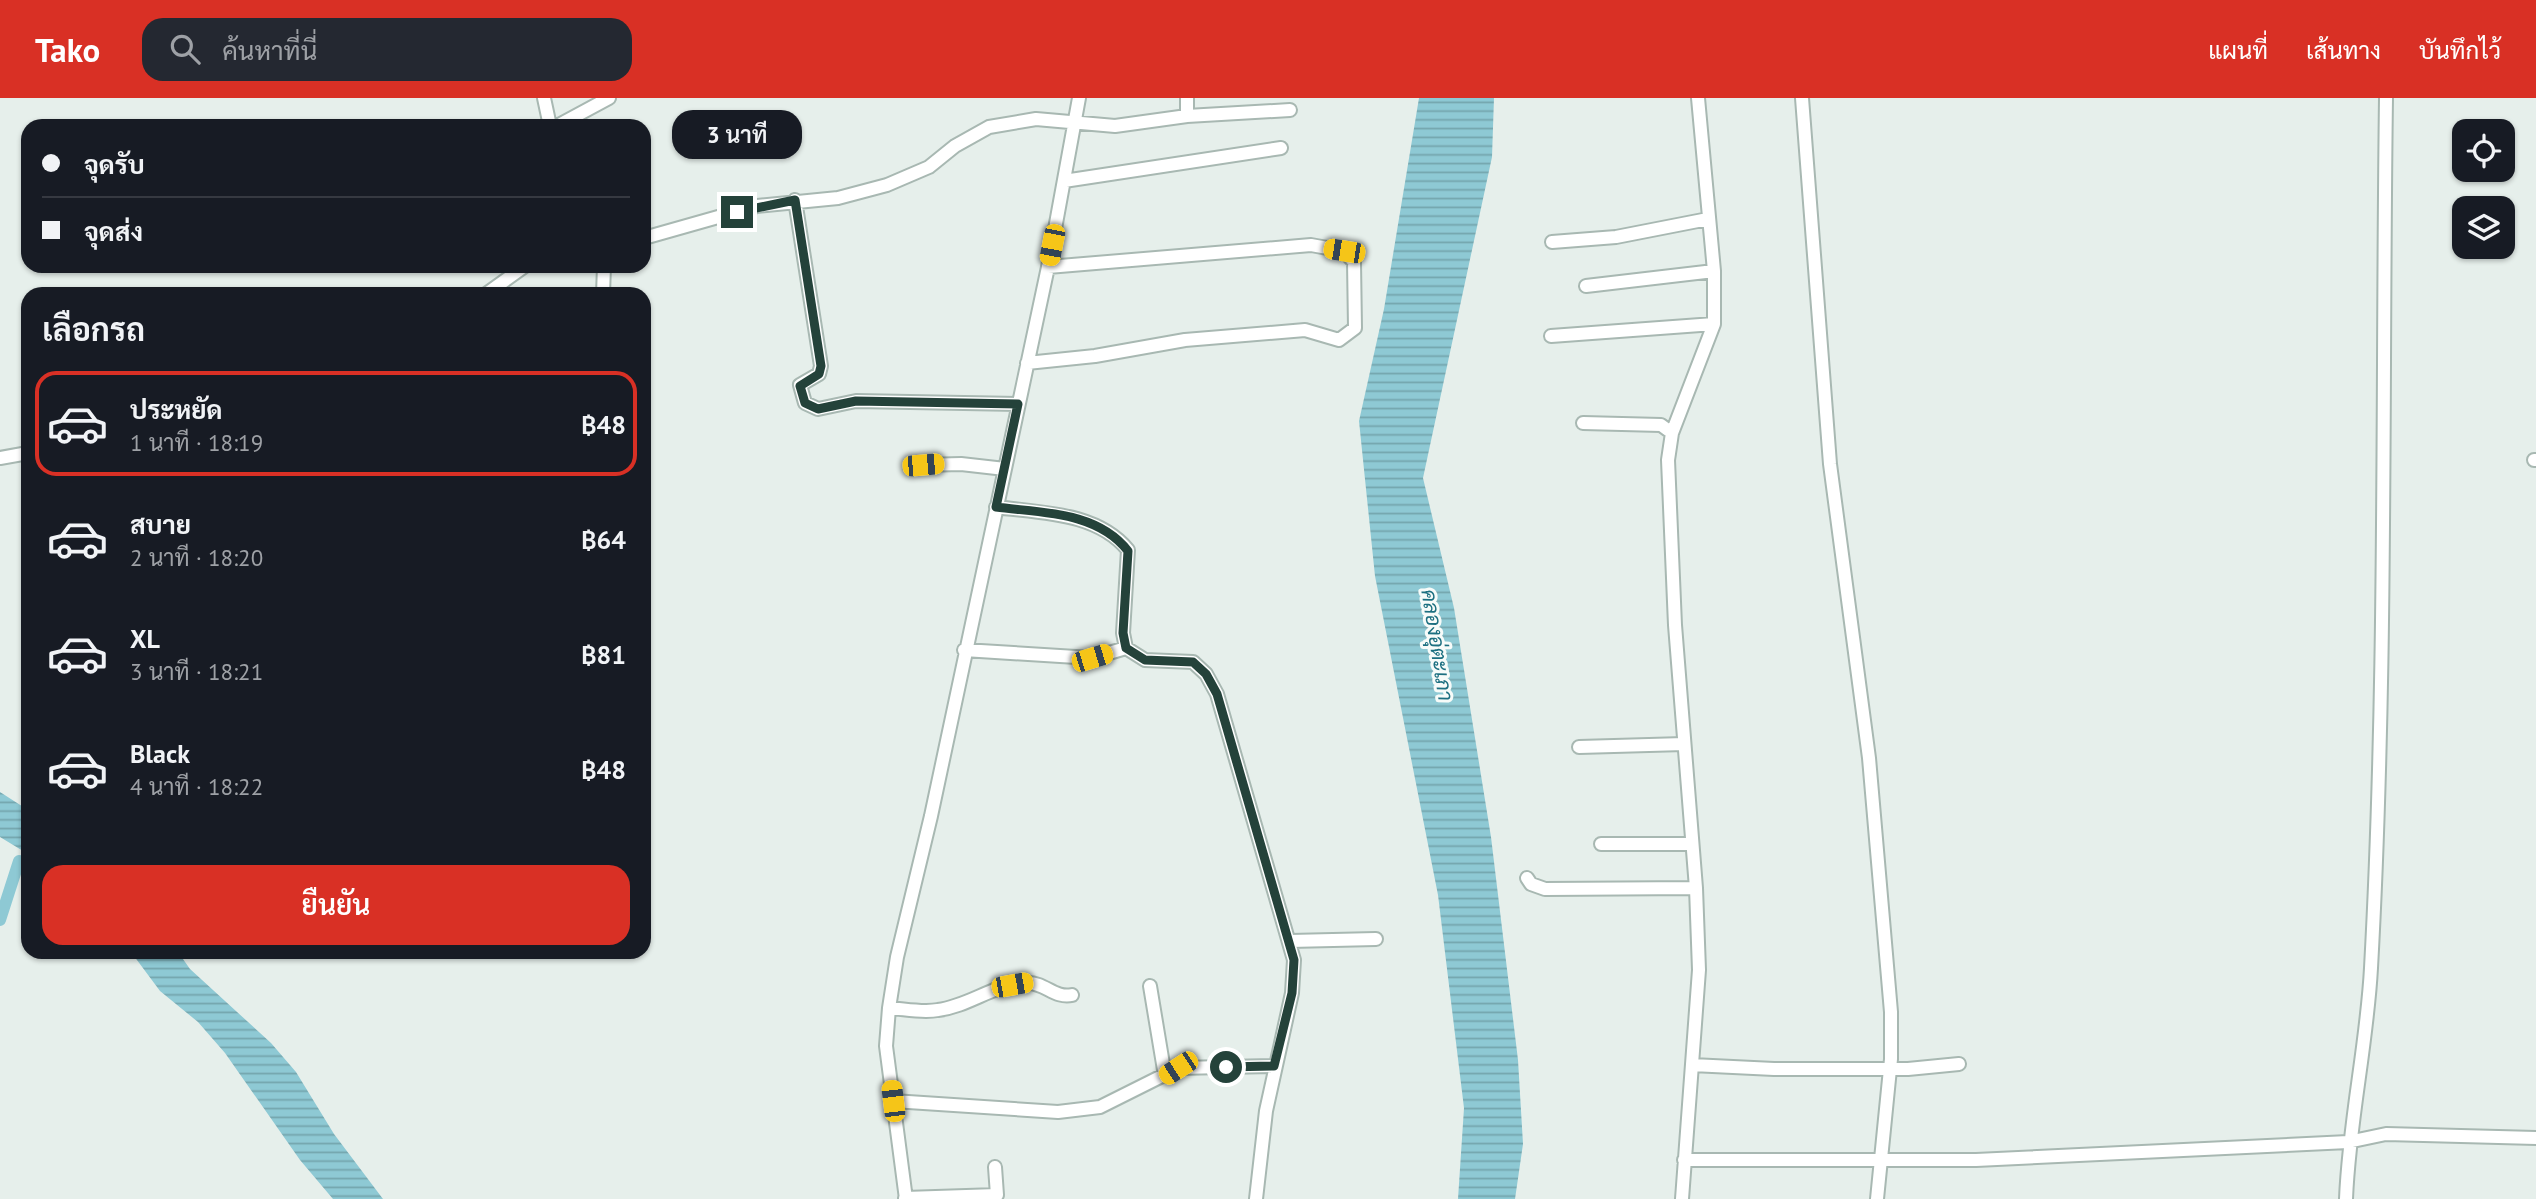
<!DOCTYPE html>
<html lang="th">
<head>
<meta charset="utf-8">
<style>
  :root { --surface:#171b24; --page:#242831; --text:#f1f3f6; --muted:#9ea1a6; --line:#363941; --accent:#d93025 }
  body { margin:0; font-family:"PT Sans",Sarabun,sans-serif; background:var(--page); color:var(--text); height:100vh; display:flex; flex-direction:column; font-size:26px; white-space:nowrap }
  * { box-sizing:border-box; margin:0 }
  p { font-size:23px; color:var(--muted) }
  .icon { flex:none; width:38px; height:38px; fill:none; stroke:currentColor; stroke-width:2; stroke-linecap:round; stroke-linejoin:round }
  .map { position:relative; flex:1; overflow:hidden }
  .side { position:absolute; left:21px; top:189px; width:630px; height:672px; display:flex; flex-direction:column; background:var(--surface); border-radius:21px; box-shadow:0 2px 5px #0004 }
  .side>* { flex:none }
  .hud { position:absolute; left:21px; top:21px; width:630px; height:154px; border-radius:21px; box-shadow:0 2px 5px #0004; display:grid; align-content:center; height:154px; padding:0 21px; background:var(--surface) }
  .fabs { position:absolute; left:2452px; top:21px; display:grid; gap:14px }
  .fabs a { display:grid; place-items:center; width:63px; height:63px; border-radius:14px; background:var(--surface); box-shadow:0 2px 5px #0004; font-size:35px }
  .end { position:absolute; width:32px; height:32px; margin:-16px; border:9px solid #24423a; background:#fff; box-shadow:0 0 0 4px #fff }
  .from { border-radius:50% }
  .bubble { position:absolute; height:49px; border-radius:21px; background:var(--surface); box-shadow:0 2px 5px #0004; font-size:23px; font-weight:600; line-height:49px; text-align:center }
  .car { position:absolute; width:21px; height:42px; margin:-21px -10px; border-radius:9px; box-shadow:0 0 5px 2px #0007; background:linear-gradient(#f5c518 24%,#345 0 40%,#f5c518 0 76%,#345 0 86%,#f5c518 0) }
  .hud b { display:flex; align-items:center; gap:24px; height:66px; font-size:26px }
  .hud b+b { border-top:2px solid var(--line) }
  .hud i { width:18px; height:18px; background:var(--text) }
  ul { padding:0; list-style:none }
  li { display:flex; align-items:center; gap:21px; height:105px; margin:0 14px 10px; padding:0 7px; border:4px solid transparent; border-radius:21px }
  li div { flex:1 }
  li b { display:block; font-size:26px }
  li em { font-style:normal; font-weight:600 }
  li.active { border-color:var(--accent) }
  li>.icon { width:63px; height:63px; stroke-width:1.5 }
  h2 { padding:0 21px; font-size:32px; line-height:84px }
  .button { display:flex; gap:14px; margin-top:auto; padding:14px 21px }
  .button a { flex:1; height:80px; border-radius:21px; background:var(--accent); color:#fff; font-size:28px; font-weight:600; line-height:80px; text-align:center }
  header { display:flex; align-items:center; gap:42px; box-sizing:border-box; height:98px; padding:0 35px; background:var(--accent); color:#fff }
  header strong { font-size:33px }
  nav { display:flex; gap:38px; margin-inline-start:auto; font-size:24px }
  .search { width:490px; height:63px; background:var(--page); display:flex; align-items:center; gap:18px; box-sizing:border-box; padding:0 24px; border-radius:21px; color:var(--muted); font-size:26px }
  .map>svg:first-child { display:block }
  .water { fill:url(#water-rules) }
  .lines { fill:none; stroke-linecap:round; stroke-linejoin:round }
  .stream { stroke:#8ec9d4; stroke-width:3.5 }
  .canal { stroke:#8ec9d4; stroke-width:12 }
  .minor-casing { stroke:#a8b8b2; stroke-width:16 }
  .minor { stroke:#fff; stroke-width:12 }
  .route { stroke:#24423a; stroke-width:9 }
  .labels { text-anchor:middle; stroke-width:6; stroke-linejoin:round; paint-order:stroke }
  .water-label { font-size:21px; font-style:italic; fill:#1c6f80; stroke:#f7fbf9 }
</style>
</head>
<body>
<header>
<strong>Tako</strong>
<div class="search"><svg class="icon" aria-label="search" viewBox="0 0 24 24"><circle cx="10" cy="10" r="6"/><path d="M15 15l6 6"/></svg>ค้นหาที่นี่</div>
<nav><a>แผนที่</a><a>เส้นทาง</a><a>บันทึกไว้</a></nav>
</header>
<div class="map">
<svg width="2536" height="1101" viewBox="0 0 2536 1101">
  <defs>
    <pattern id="water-rules" width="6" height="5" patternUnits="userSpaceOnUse" patternTransform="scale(1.75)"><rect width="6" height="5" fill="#8ec9d4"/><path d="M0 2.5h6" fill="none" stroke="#74a5ad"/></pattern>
  </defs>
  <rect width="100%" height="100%" fill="#e6efeb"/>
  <path class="water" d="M1419,0h75l-2,59 -69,321 31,130 37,229 27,223 5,84 -8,55h-57l6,-91 -26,-213 -63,-319 -16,-155 25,-112z
    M0,694l28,18v44l-28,-17z
    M131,854h47l12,17 81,74 25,29 38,62 49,65h-50l-33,-39 -75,-107 -27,-31 -38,-31z"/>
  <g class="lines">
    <path class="stream" d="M19,763l9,-12"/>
    <path class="canal" d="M0,822l19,-59"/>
    <g class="minor-casing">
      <path id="minor" d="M544,0l6,28
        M1187,0v18
        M1802,0l28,366 39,294 22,254v47l-14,140
        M557,28l52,-28
        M1064,83l217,-33
        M795,102l26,166 -2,8 -19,11 5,18 13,6 38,-8 162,3
        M644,140l113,-32 81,-8 49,-13 42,-18 26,-21 34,-19 47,-8 79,7 72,-10 103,-6
        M1552,144l64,-5 92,-18
        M1586,188l128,-15
        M486,196l39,-28
        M603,196l1,-28
        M1551,238l163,-12
        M1027,265l68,-7 90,-16 120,-10 34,10 16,-12 -1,-66 -10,-11 -33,-6 -263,22
        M1583,325l78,2 11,8
        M0,360l28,-5
        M2534,362h2
        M923,367l38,-1 44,5
        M996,409c45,6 101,5 132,43l-5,83 3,15 19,12 48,2 13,12 11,20 77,266 -2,33 -26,118 -10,88
        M964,552l128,8 34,-10
        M1579,649l105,-3
        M1601,746h91
        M1527,780l4,6 14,5 151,-1
        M1290,843l86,-2
        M1150,888l15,90
        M889,910c16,1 34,5 49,2 32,-4 57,-27 89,-27 17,-1 28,16 45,12
        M1692,967l82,4h134l51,-5
        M893,1003l165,11 42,-5 78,-39 96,-2
        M1684,1062h292l372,-18 38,-8 150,4
        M905,1100l92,-3 -2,-28
        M906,1101l-20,-153 3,-38 8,-51 34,-141 117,-549 31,-169
        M1682,1101l17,-229 -3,-82 -21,-263 -7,-165 4,-27 42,-109v-53l-16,-173
        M2346,1101c3,-78 21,-154 25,-231 16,-290 11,-580 15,-870"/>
    </g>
    <use href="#minor" class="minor"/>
  </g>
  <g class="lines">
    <path class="route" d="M737,114l58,-12 26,166 -2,8 -19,12 5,17 13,6 38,-8 162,3 -22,103c45,6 101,4 132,44l-5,82 3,15 19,12 48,2 13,12 11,20 77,266 -2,33 -18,73 -48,1"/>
  </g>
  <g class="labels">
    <g class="water-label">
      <text transform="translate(1437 547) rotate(81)" y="7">คลองอุ่ตะเภา</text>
    </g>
  </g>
</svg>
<div class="fabs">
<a><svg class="icon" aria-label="locate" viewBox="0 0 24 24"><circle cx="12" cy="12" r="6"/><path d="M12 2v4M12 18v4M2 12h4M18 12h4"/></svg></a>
<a><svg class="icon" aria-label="layers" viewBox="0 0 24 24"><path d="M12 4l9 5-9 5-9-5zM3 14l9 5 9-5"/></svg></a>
</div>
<i class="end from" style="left:1226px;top:969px"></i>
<i class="end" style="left:737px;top:114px"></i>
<div class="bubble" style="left:672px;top:12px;width:130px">3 นาที</div>
<i class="car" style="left:1052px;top:147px;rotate:191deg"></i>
<i class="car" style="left:1344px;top:153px;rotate:279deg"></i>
<i class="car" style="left:923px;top:367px;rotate:85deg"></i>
<i class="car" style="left:1092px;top:560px;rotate:73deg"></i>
<i class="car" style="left:1012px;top:887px;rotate:80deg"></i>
<i class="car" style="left:1178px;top:970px;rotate:237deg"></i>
<i class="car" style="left:893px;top:1003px;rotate:353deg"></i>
<div class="hud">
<b><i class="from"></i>จุดรับ</b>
<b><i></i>จุดส่ง</b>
</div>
<section class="side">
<h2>เลือกรถ</h2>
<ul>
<li class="active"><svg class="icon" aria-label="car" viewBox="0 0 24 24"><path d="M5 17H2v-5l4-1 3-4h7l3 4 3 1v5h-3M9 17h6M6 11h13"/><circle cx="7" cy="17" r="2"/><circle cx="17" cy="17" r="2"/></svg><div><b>ประหยัด</b><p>1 นาที · 18:19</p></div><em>฿48</em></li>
<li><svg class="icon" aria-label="car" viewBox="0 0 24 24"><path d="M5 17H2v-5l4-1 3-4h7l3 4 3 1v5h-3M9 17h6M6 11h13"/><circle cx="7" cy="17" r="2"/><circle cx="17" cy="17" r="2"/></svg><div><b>สบาย</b><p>2 นาที · 18:20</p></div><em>฿64</em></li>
<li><svg class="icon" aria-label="car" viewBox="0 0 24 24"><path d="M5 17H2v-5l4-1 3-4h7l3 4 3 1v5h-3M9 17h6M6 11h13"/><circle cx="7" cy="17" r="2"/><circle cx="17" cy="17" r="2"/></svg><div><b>XL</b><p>3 นาที · 18:21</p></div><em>฿81</em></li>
<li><svg class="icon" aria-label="car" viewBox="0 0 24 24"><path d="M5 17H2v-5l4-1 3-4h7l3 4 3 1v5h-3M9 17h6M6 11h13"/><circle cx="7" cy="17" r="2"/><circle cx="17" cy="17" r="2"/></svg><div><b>Black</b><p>4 นาที · 18:22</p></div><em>฿48</em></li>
</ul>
<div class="button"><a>ยืนยัน</a></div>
</section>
</div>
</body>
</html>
